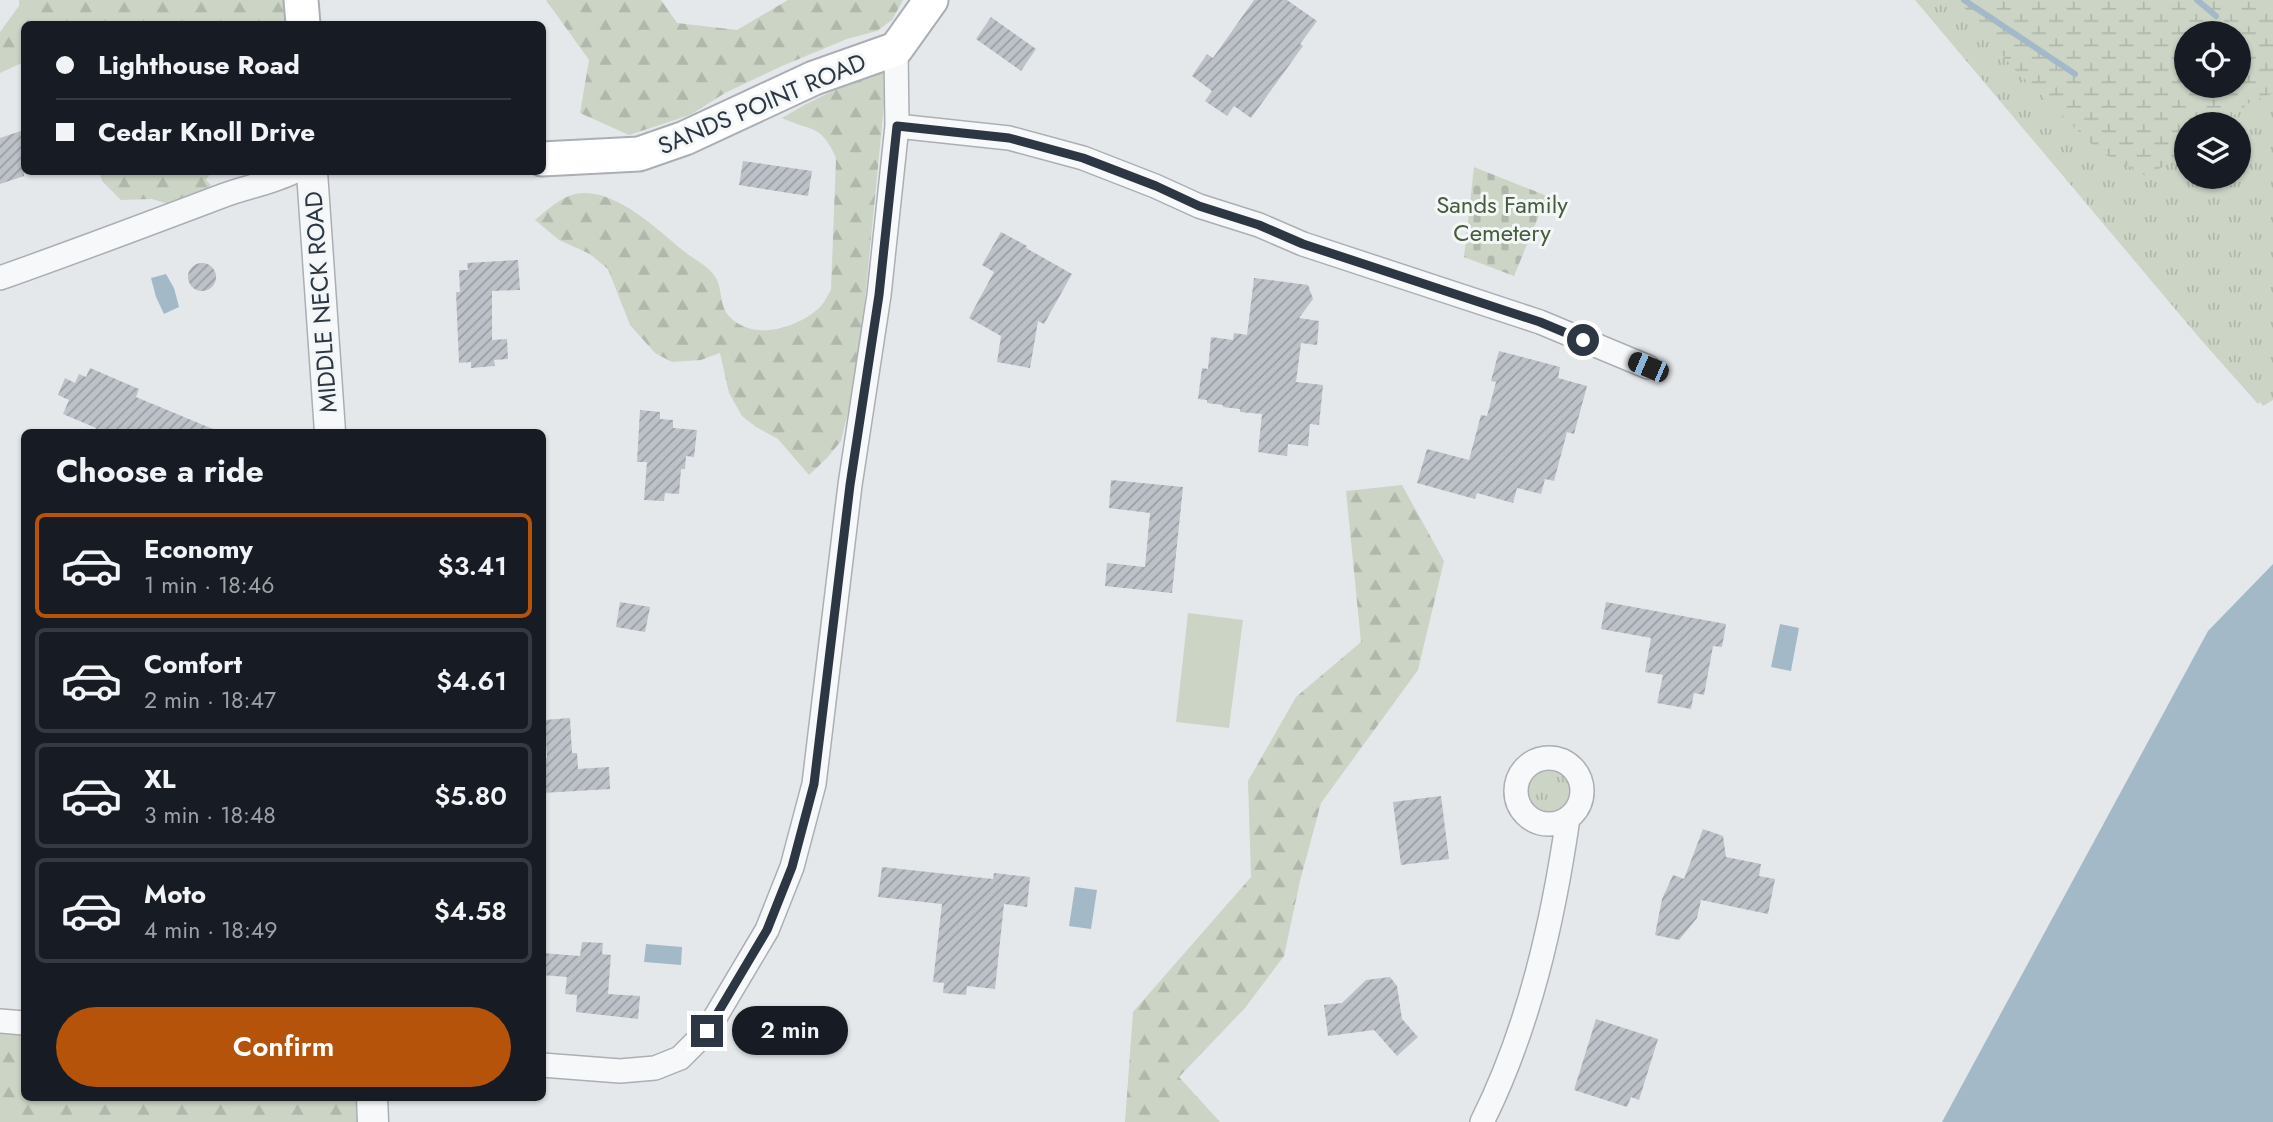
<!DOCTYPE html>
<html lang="en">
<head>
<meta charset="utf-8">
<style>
  :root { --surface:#171b24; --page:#242831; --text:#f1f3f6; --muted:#9ea1a6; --line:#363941; --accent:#b45309 }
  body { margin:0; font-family:Jost,sans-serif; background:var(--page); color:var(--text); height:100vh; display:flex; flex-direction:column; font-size:26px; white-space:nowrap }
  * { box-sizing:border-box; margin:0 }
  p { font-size:23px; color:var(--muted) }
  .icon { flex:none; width:38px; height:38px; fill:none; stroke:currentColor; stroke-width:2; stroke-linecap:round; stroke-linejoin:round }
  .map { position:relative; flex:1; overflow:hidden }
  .sheet { position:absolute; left:21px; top:429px; width:525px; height:672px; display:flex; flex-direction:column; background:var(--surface); border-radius:10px; box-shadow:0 2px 5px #0004 }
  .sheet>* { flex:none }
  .hud { position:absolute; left:21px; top:21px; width:525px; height:154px; border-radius:10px; box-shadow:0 2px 5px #0004; display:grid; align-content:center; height:154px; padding:0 35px; background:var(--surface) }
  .controls { position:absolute; left:2174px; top:21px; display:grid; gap:14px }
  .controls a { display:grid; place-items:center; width:77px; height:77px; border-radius:50%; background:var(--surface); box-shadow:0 2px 5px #0004; font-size:35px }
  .end { position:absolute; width:32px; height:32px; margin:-16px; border:9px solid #2d3743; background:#fff; box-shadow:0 0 0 4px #fff }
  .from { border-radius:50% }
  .bubble { position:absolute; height:49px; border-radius:24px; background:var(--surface); box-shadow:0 2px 5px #0004; font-size:23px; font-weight:600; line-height:49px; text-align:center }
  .car { position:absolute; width:21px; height:42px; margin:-21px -10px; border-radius:9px; box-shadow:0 0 5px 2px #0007; background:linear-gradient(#222 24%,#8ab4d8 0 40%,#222 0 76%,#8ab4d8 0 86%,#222 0) }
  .hud b { display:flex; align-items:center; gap:24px; height:66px; font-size:26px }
  .hud b+b { border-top:2px solid var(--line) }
  .hud i { width:18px; height:18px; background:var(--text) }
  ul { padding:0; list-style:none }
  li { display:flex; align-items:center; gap:21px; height:105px; margin:0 14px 10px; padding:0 21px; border:4px solid var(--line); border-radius:10px }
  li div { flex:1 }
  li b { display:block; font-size:26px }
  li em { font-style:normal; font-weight:600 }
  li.selected { border-color:var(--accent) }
  li>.icon { width:63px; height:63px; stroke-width:1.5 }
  h2 { padding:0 35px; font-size:32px; line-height:84px }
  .button { display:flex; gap:14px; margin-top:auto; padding:14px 35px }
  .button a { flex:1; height:80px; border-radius:42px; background:var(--accent); color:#fff; font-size:28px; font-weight:600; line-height:80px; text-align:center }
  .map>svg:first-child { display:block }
  .grass { fill:url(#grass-tufts); fill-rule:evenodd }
  .forest { fill:url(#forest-firs) }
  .wetland { fill:url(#wetland-marsh); fill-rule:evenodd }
  .cemetery { fill:url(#cemetery-stones) }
  .pitch { fill:#ccd4c6 }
  .water { fill:#a3b9c8 }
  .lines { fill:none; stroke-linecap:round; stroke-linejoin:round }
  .stream { stroke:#a3b9c8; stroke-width:6 }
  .building { fill:url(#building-hatch) }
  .minor-casing { stroke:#aaafb5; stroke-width:26 }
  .tertiary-casing { stroke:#aaafb5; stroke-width:33 }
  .secondary-casing { stroke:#aaafb5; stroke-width:37 }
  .minor { stroke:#f7f8fa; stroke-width:23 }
  .tertiary { stroke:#f7f8fa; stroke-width:30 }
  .secondary { stroke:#fff; stroke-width:33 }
  .route { stroke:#2d3743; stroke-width:9 }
  .labels { text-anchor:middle; stroke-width:6; stroke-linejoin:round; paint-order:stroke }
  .street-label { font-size:24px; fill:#2d3743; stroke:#f4f7f8 }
  .park-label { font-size:24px; fill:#465d3c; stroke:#f4f7f8 }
</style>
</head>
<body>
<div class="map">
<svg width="2273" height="1122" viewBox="0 0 2273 1122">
  <defs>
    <pattern id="grass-tufts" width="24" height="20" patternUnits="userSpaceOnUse" patternTransform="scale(1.75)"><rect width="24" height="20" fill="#ccd4c6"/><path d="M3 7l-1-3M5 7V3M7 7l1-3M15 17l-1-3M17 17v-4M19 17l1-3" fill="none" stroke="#b0b7ab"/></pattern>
    <pattern id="forest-firs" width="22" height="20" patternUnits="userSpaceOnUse" patternTransform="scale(1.75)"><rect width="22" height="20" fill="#ccd4c6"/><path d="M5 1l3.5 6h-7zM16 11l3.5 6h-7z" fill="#b0b7ab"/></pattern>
    <pattern id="wetland-marsh" width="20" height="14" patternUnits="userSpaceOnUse" patternTransform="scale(1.75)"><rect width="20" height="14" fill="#ccd4c6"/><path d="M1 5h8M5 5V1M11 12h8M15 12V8" fill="none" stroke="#b0b7ab"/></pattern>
    <pattern id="cemetery-stones" width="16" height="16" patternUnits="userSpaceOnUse" patternTransform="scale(1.75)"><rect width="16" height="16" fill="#ccd4c6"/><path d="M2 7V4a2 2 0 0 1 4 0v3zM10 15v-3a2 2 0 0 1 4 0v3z" fill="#b0b7ab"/></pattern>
    <pattern id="building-hatch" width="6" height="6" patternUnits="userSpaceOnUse" patternTransform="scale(1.75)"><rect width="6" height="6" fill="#bcc2c8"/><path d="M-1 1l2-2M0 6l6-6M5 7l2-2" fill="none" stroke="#999ea4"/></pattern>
  </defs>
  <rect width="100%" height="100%" fill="#e5e8eb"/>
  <path class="grass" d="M1915,0h358v400l-10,6 -3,-4 -2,2 -56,-63zM2186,33h52v53h-52zM2186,124h52v53h-52z
    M1523 791a26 26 0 1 1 52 0a26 26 0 1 1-52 0Z"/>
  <path class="forest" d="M19,0h271l3,24h-269v38l-24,11v-41l19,-26z
    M546,0h115l16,23 60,7 51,-30h115l-11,20 -15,11 -30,8 -65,27 -57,27 -35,22 -61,20 -49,-22 9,-53z
    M888,64l-30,307 -17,70 -14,17 -18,17 -31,-36 -22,-12 -14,-11 -13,-23 -9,-40 -19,7 -29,2 -17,-9 -25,-28 -22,-56 -18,-15 -31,-14 -24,-20c12,-10 25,-22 40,-26 37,-8 80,33 106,55 11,10 30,17 36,31 5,11 3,26 11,35 23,27 68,14 91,-7 5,-4 8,-12 12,-18l5,-132c-15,-34 -23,-26 -54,-40l24,-14z
    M100,172h111l-5,8 5,5 -7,8 -35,11 -17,-5 -31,1 -19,-19z
    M1402,485l42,76 -26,109 -97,133 -21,78 -16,75 -39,52 -66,69 41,45h-95l8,-110 118,-135 -3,-96 48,-84 65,-55 -15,-151z
    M0,1034l24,1v62h340l4,25h-368z"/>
  <path class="wetland" d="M1958,0h315v93l-24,10 -26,21h-37v30l-40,22 -46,-24 -87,-84zM2186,33h52v53h-52z"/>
  <path class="cemetery" d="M1474,167l73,29 -33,80 -50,-19z"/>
  <path class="pitch" d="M1188,613l55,7 -14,108 -53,-6z"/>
  <path class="water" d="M166,274l8,14 5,19 -15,7 -8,-17 -5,-19z
    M2273,564v558h-331l266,-491z
    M1780,624l19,4 -8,43 -20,-4z
    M1075,887l22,3 -6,39 -22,-3z
    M646,944l36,3 -1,18 -37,-3z"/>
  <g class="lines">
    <path class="stream" d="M1964,0l111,74
      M2197,0l19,16"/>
  </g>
  <path class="building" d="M1254,0h33l30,21 -17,23 3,2 -52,72 -17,-12 -7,10 -22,-15 7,-10 -20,-15 15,-22 6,4z
    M991,17l45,32 -15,22 -45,-32z
    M24,130v46l-24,8v-46z
    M743,161l69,10 -4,25 -69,-11z
    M1001,232l26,14 -1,2 46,26 -28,50 -6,-3 -8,47 -33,-6 4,-26 -32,-18 25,-46 -12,-7z
    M518,260l2,30 -28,1v49l15,-1 1,20 -14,1 1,6 -24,2v-6l-12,1 -3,-71h4l-1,-22h9l-1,-7z
    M188 277a14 14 0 1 1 28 0a14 14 0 1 1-28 0Z
    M1254,278l54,7 5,14 -14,19 20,3 -2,24 -16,-2 -5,39 27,3 -4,40 -9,-1 -2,22 -20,-2 -1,12 -29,-4 4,-38 -22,-2v-3l-17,-2v-2l-16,-2v-3l-9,-1 4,-31 6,1 3,-32 22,3 1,-7 13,2z
    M1499,351l61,16 -2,11 29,8 -13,48 -7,-2 -13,49 -9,-2 -4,15 -24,-6 -4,15 -36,-10 -2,6 -58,-16 10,-34 42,11 12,-45 6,1 9,-34 -5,-1z
    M90,368l49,21 -3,8 84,35h-126l2,-4 -33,-14 6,-14 -11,-5 7,-17 10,5 4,-9 7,3z
    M640,410l20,2v7l13,1v8l24,2 -3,27 -8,-1 -1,13h-4l-2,25 -14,-1 -1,8 -20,-1 3,-38h-10z
    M1111,480l72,7 -11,106 -67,-7 2,-23 38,4 5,-54 -41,-5z
    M620,602l30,5 -5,25 -29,-5z
    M1606,602l120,22 -4,23 -9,-1 -9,49 -10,-2 -3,16 -34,-6 6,-28 -18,-3 6,-34 -50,-9z
    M570,718l2,35h5l1,16 31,-2 1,22 -68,4v-35h5l-2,-38z
    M1441,796l8,63 -48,6 -8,-63z
    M1703,829l20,7 3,21 35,7 -2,12 16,3 -7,35 -67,-14 -4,18 -18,22 -24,-5 7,-36 11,-24 11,4z
    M882,867l111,12 1,-6 36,4 -3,30 -23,-3 -9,85 -28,-3 -1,9 -23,-2 1,-10 -11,-1 9,-78 -64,-7z
    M582,942l21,1 -1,11 9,1 -3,39 32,2 -2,23 -62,-7 1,-17 -12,-1 2,-17 -25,-2v-22l38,3z
    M1390,977l7,9 5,33 16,18 -21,19 -23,-26 -46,6 -4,-31 18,-2 24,-23z
    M1596,1019l62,20 -19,61 -8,-3 -4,10 -53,-17z"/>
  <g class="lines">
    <g class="minor-casing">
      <path id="minor" d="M897,126l112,12 74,20 72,28 44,20 60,19 44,19 237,78 108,45
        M0,278c74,-26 148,-54 222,-82 23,-9 49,-13 71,-24
        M1516 791a33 33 0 1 1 66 0a33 33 0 1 1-66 0Z
        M0,1021l24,2
        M542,1065l78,6 35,-3 25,-10 27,-27 60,-101 25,-63 22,-83 36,-299 29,-190 18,-169 -1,-77
        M1482,1122c47,-94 71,-200 86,-304"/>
    </g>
    <g class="tertiary-casing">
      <path id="tertiary" d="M312,172l18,260
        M372,1097l1,25"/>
    </g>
    <g class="secondary-casing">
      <path id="secondary" d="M301,0l2,24
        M542,159l97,-5 46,-16 129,-60 82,-29 35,-49"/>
    </g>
    <use href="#minor" class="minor"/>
    <use href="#tertiary" class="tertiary"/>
    <use href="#secondary" class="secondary"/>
  </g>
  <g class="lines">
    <path class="route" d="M707,1031l60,-101 25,-63 22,-83 36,-299 29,-190 18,-169 112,12 74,20 73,28 43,20 60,19 44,19 237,78 43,18"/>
  </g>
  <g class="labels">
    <g class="street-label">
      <text transform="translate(762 104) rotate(-23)" y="8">SANDS POINT ROAD</text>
      <text transform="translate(321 302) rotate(-94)" y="8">MIDDLE NECK ROAD</text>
    </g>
    <g class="park-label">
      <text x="1502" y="213">Sands Family<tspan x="1502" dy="28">Cemetery</tspan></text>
    </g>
  </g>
</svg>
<div class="controls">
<a><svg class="icon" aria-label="locate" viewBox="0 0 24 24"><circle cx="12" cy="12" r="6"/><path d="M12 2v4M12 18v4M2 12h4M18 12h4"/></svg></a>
<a><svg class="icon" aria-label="layers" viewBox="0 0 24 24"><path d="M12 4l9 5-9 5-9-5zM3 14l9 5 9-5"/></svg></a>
</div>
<i class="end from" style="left:1583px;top:340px"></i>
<i class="end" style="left:707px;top:1031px"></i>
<div class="bubble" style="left:732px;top:1006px;width:116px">2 min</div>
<i class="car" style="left:1648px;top:367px;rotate:293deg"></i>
<div class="hud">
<b><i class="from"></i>Lighthouse Road</b>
<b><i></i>Cedar Knoll Drive</b>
</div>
<section class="sheet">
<h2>Choose a ride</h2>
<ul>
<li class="selected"><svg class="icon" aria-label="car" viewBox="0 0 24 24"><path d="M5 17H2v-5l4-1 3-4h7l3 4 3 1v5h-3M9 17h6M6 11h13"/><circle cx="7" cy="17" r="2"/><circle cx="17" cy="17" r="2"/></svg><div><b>Economy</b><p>1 min · 18:46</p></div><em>$3.41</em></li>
<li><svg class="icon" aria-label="car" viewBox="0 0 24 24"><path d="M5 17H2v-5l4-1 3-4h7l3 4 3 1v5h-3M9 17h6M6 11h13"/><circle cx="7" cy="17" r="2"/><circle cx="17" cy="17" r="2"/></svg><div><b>Comfort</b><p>2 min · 18:47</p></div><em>$4.61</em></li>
<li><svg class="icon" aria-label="car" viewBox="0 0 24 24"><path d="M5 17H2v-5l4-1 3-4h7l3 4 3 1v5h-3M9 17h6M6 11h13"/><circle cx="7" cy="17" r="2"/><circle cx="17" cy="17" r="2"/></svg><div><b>XL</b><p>3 min · 18:48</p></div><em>$5.80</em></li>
<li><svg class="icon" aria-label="car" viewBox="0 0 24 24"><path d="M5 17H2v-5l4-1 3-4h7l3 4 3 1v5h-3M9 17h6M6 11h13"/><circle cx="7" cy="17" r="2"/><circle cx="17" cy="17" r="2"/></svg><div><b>Moto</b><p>4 min · 18:49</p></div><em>$4.58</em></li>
</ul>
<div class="button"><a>Confirm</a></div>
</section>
</div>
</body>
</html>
